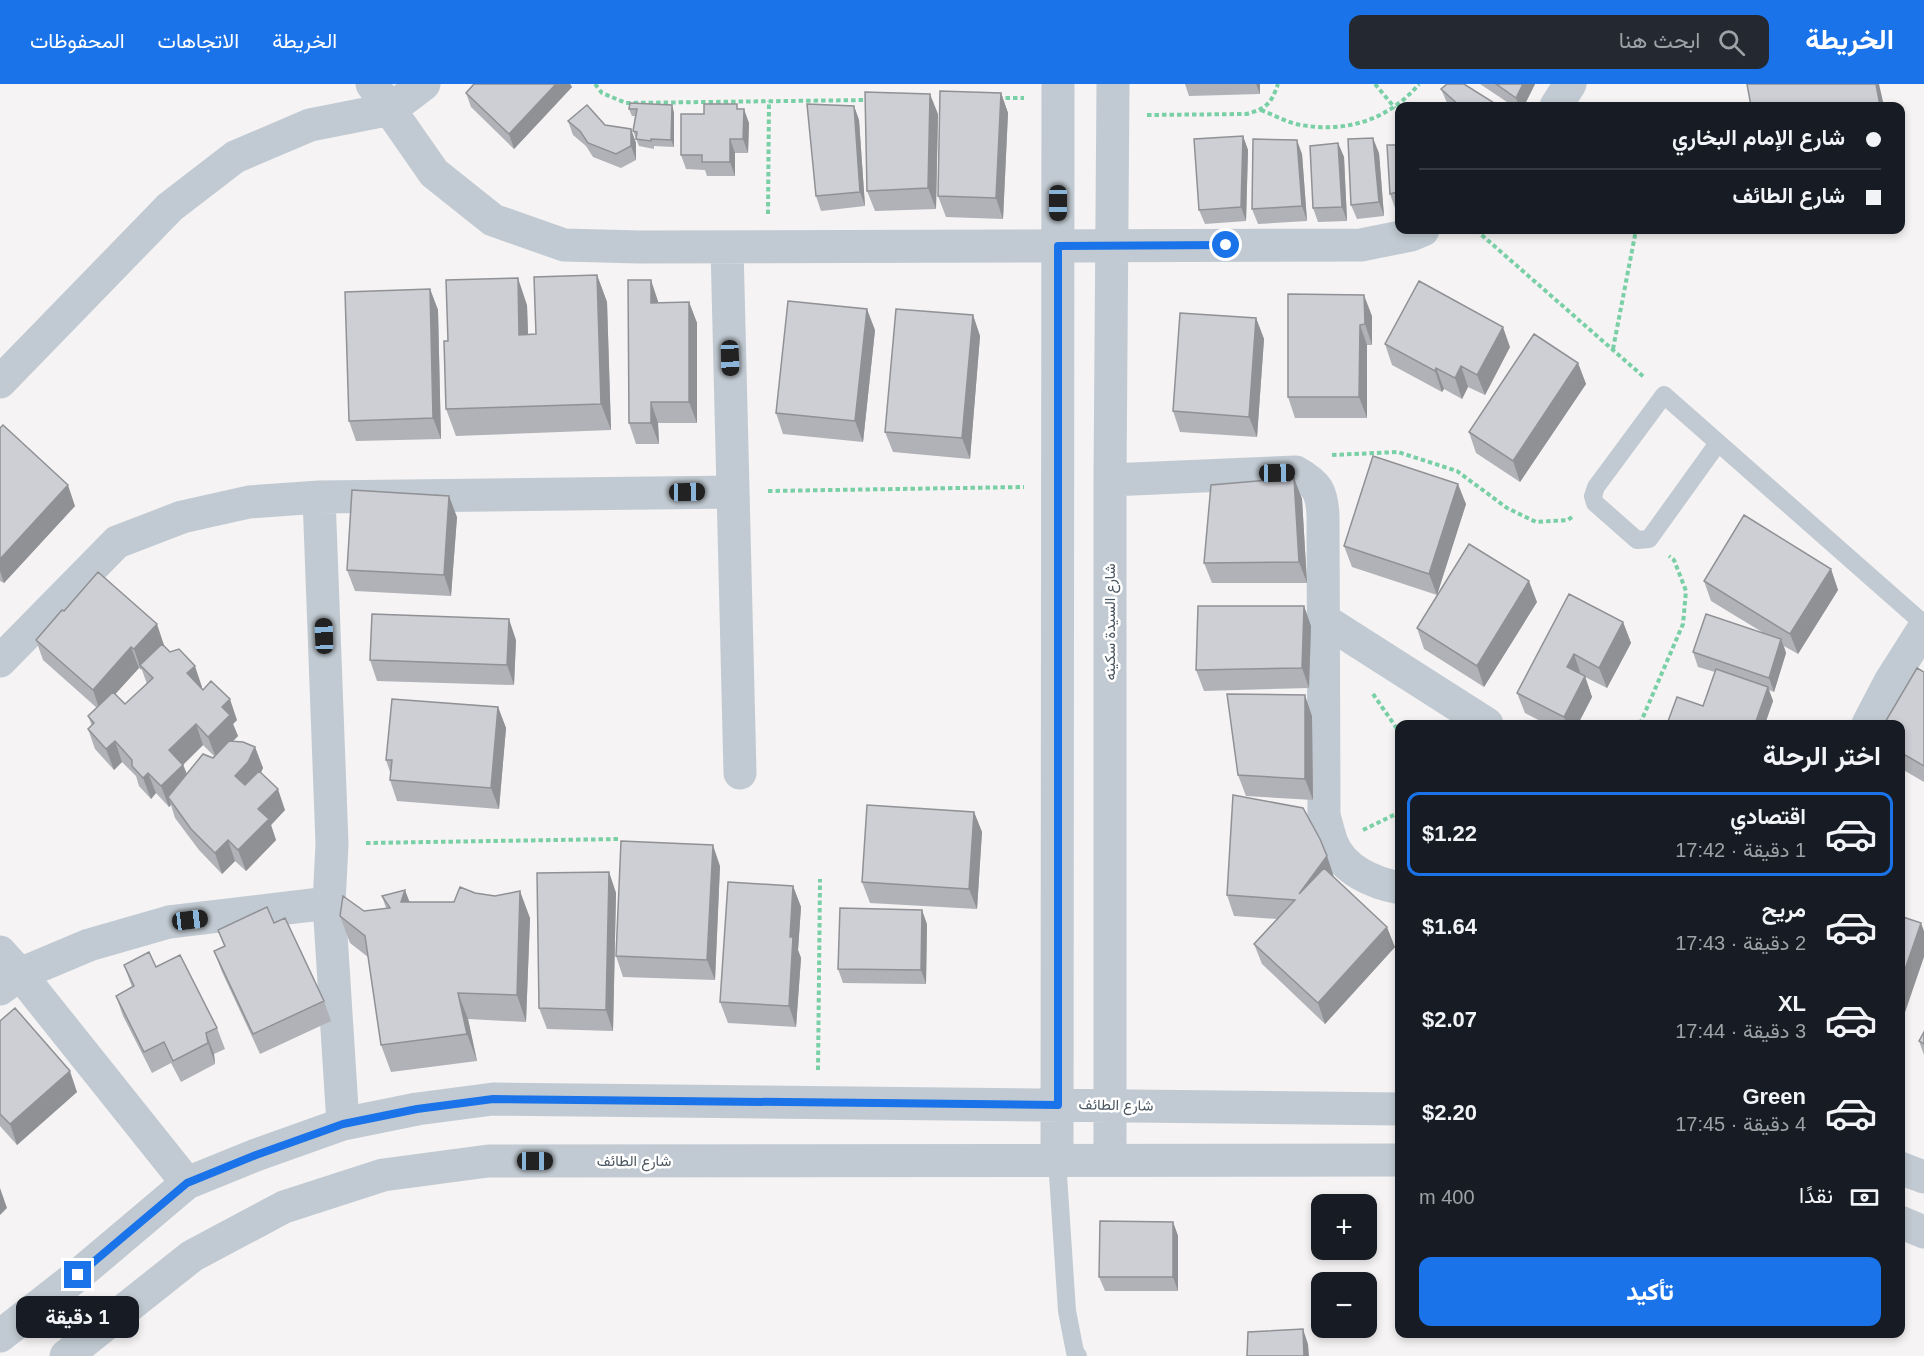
<!DOCTYPE html>
<html lang="ar">
<head>
<meta charset="utf-8">
<style>
  :root { --surface:#171b24; --page:#242831; --text:#f1f3f6; --muted:#9ea1a6; --line:#363941; --accent:#1a73e8 }
  body { margin:0; font-family:Arial,Vazirmatn,sans-serif; background:var(--page); color:var(--text); direction:rtl; height:100vh; display:flex; flex-direction:column; font-size:22px; white-space:nowrap }
  * { box-sizing:border-box; margin:0 }
  p { font-size:20px; color:var(--muted) }
  .icon { flex:none; width:33px; height:33px; fill:none; stroke:currentColor; stroke-width:2; stroke-linecap:round; stroke-linejoin:round }
  .map { position:relative; flex:1; overflow:hidden; direction:ltr }
  .sheet { position:absolute; left:1395px; top:636px; width:510px; height:618px; display:flex; flex-direction:column; background:var(--surface); border-radius:12px; box-shadow:0 3px 9px #0003; direction:rtl }
  .sheet>* { flex:none }
  .guide { position:absolute; left:1395px; top:18px; width:510px; height:132px; border-radius:12px; box-shadow:0 3px 9px #0003; direction:rtl; display:grid; align-content:center; height:132px; padding:0 24px; background:var(--surface) }
  .tools { position:absolute; left:1311px; top:1110px; display:grid; gap:12px }
  .tools a { display:grid; place-items:center; width:66px; height:66px; border-radius:12px; background:var(--surface); box-shadow:0 3px 9px #0003; font-size:30px }
  .end { position:absolute; width:27px; height:27px; margin:-14px; border:8px solid #1a73e8; background:#fff; box-shadow:0 0 0 3px #fff }
  .from { border-radius:50% }
  .bubble { position:absolute; height:42px; border-radius:12px; background:var(--surface); box-shadow:0 3px 9px #0003; font-size:20px; font-weight:800; line-height:42px; text-align:center; direction:rtl }
  .car { position:absolute; width:18px; height:36px; margin:-18px -9px; border-radius:8px; box-shadow:0 0 4px 2px #0007; background:linear-gradient(#222 24%,#8ab4d8 0 40%,#222 0 76%,#8ab4d8 0 86%,#222 0) }
  .guide b { display:flex; align-items:center; gap:21px; height:57px; font-size:22px }
  .guide b+b { border-top:2px solid var(--line) }
  .guide i { width:15px; height:15px; background:var(--text) }
  ul { padding:0; list-style:none }
  li { display:flex; align-items:center; gap:18px; height:84px; margin:0 12px 9px; padding:0 12px; border:3px solid transparent; border-radius:12px }
  li div { flex:1 }
  li b { display:block; font-size:22px }
  li em { font-style:normal; font-weight:800 }
  li.current { border-color:var(--accent) }
  li>.icon { width:54px; height:54px; stroke-width:1.5 }
  h2 { padding:0 24px; font-size:27px; line-height:72px }
  .pay { display:flex; align-items:center; gap:15px; height:66px; padding:0 24px; font-size:22px }
  .pay p { margin-inline-start:auto }
  .primary-button { display:flex; gap:12px; margin-top:auto; padding:12px 24px }
  .primary-button a { flex:1; height:69px; border-radius:12px; background:var(--accent); color:#fff; font-size:24px; font-weight:800; line-height:69px; text-align:center }
  header { display:flex; align-items:center; gap:36px; box-sizing:border-box; height:84px; padding:0 30px; background:var(--accent); color:#fff }
  header strong { font-size:28px }
  nav { display:flex; gap:33px; margin-inline-start:auto; font-size:21px }
  .search { width:420px; height:54px; background:var(--page); display:flex; align-items:center; gap:15px; box-sizing:border-box; padding:0 21px; border-radius:12px; color:var(--muted); font-size:22px }
  .map>svg:first-child { display:block }
  .lines { fill:none; stroke-linecap:round; stroke-linejoin:round }
  .path { stroke:#7ad0a6; stroke-width:4; stroke-dasharray:4.5 3; stroke-linecap:butt }
  .lane { stroke:#c1cad2; stroke-width:18 }
  .street { stroke:#c1cad2; stroke-width:33 }
  .wall { fill:#b0b2b7; fill-rule:evenodd }
  .shaded-wall { fill:#909195 }
  .building { fill:#cdcfd5; stroke:#909195; stroke-width:1.5 }
  .route { stroke:#1a73e8; stroke-width:8 }
  .labels { text-anchor:middle; stroke-width:5; stroke-linejoin:round; paint-order:stroke }
  .street-label { font-size:15px; fill:#4a5661; stroke:#fff }
</style>
</head>
<body>
<header>
<strong>الخريطة</strong>
<div class="search"><svg class="icon" aria-label="search" viewBox="0 0 24 24"><circle cx="10" cy="10" r="6"/><path d="M15 15l6 6"/></svg>ابحث هنا</div>
<nav><a>الخريطة</a><a>الاتجاهات</a><a>المحفوظات</a></nav>
</header>
<div class="map">
<svg width="1924" height="1272" viewBox="0 0 1924 1272">
  <rect width="100%" height="100%" fill="#f5f3f3"/>
  <g class="lines">
    <path class="path" d="M595,0l7,9 24,10 242,-3
      M1375,0l20,24
      M998,14h26
      M1261,26c11,4 23,11 35,14 47,10 92,-3 123,-40
      M1147,31l99,-1c20,-5 25,-10 32,-30
      M768,130l1,-113
      M1476,146l169,148
      M1613,265l23,-119
      M1332,371l66,-3 59,19 50,37 29,14 32,-2 4,-3
      M768,407l256,-4
      M1373,610l27,39
      M1640,640l43,-100 3,-33 -12,-31 -5,-4
      M1363,746l37,-18
      M366,759l254,-4
      M818,986l2,-191"/>
    <path class="lane" d="M1718,359l-69,96 -12,1 -42,-37 -2,-7 3,-9 68,-92 260,229
      M1057,1076l10,151 8,41 3,4"/>
    <path class="street" d="M372,0l62,89 59,47 71,25 75,2 722,-2 50,-10 12,-5
      M1556,22l14,-22
      M727,163l13,526
      M0,298l170,-175 65,-50 75,-32 81,-16 33,-25
      M1110,396l186,-8c21,12 26,19 27,44l1,300c3,9 5,19 8,27 11,27 41,40 68,45
      M319,413l13,347 -3,59 14,221
      M1324,536l163,104
      M0,577l117,-119 65,-25 67,-15 70,-5 414,-5
      M1868,640l23,-44 33,-52
      M0,868l20,22 167,209
      M0,905l20,-15 69,-29 80,-23 160,-19
      M1057,1076l1,-1076
      M1110,1076v-680l3,-396
      M1900,1084l24,9
      M1900,1138l24,10
      M0,1252l78,-61 109,-92 69,-28 87,-31 74,-15 76,-10 907,10
      M66,1272l126,-100 92,-49 99,-32 105,-14 912,-1"/>
  </g>
  <path class="wall" d="M474,0h96l2,3 -58,62 -43,-42 -5,-14z
    M1185,0h75v10l-71,2z
    M1480,0h55l-11,22h-11z
    M1441,5l58,17h-49l-3,-3z
    M1001,9l7,20 -5,106 -57,-2 -8,-21z
    M672,21l2,8v34l-20,-1v3l-15,-3 -6,-15 2,-15h-3l-3,-7z
    M854,22l5,14 6,86 -44,5 -5,-15z
    M739,25l10,14 -1,30h-13v23h-28l-2,-6 -19,-1 -5,-14 23,-41z
    M938,30l-2,95 -61,2 -8,-20z
    M568,37l37,4 26,4 5,14v17l-15,8 -28,-11 -7,-11 -13,-11z
    M1243,52l5,14 -2,71 -41,3 -6,-14z
    M1338,59l6,14 3,64 -29,1 -5,-14z
    M1400,61v62l-5,1 -5,-14z
    M1379,69l5,63 -27,3 -6,-14z
    M1302,70l5,67 -49,3 -6,-15z
    M597,191l10,27 4,128 -155,6 -10,-27 2,-68 79,-36 1,29h8z
    M430,205l8,21 3,129 -85,2 -7,-20z
    M1288,210l84,22v29h-5v73h-72l-7,-21z
    M658,217v2l31,-1 8,21v100h-39l1,21h-23l-7,-21z
    M973,231l7,21 -10,123 -77,-7 -8,-20z
    M1256,234l8,21 -7,98 -77,-5 -7,-21z
    M875,246l-12,112 -80,-8 -7,-21z
    M1385,260l125,3 -25,48 -17,-8 -6,12 -18,-10 -2,3 -50,-27z
    M1578,279l8,21 -66,98 -44,-29 -7,-21z
    M0,344l75,78 -71,77 -4,-2z
    M1294,394l8,21 5,84h-95l-8,-20z
    M1466,420l-29,91 -85,-28 -8,-21z
    M457,433l-6,79 -96,-5 -8,-21z
    M1831,485l7,21 -40,64 -14,-8 2,7 -12,39 -5,-2 4,11 -8,23h-98l36,-18 12,-34 -17,-5 -5,-15 69,-20 -51,-31 -7,-20z
    M1569,510l54,28 8,21 -24,45 -22,-11 7,20 -14,27h-32l-21,-11 -8,-20z
    M1537,518l-53,85 -60,-38 -7,-21z
    M1304,522l7,20 -2,62 -105,3 -8,-21z
    M64,527l100,34h-1l39,42 -1,1 36,32 -4,4 5,12 -5,5 22,6 8,21 -2,4 24,38 -14,15 5,15 -30,31 -11,-10 -13,13 -23,-24 -24,-32 -4,-13 -2,2 -13,-14 -5,6 -12,-13 -3,-10 -14,-14 -8,8 -19,-21 -7,-20 4,-3 -4,-10 9,-8 -54,-48 -7,-20zM139,584l3,2 5,14 -22,20 -10,-10zM203,661l11,11 -27,18 -4,-10z
    M516,556l-2,45 -137,-4 -7,-21z
    M1924,588v110l-24,-14v-44z
    M498,623l8,21 -7,81 -102,-8 -7,-21v-8l-4,-12z
    M1312,632l1,84 -67,-4 -8,-21z
    M974,728l8,20 -5,77 -107,-6 -8,-21z
    M720,782l-5,114 -92,-3 -7,-21z
    M609,788l7,21 -3,138 -66,-2 -8,-21z
    M1334,793l61,70 -70,77 -63,-60 -8,-20 23,-25 -43,-3 -7,-21z
    M793,802l8,21 -3,43 3,8 -5,69 -68,-4 -8,-21z
    M382,812l28,6 120,16 -4,104 -58,-3 9,42 -86,11 -10,-27 -13,-88 -18,-14 -10,-27 24,-5 22,-3z
    M274,839l50,78 7,20 -71,33 -38,-82 -8,-21 10,-5 -6,-16z
    M927,840l-1,60 -83,-1 -5,-14z
    M124,881l32,2 61,61 8,21 -11,5 1,10 -34,18 -10,-19 -19,10 -29,-57 -7,-20 16,-9z
    M0,937l77,71 -60,53 -17,-19z
    M1924,948v23l-5,-14z
    M1173,1138l5,14v55h-73l-6,-14z"/>
  <path class="shaded-wall" d="M556,0h14l2,3 -58,62 -5,-15z
    M1256,0h4v10z
    M1523,0h12l-11,22h-5l-3,-8z
    M1876,0h3l5,22h-4z
    M1001,9l7,20 -5,106 -7,-21z
    M930,10l8,20 -2,95 -8,-21z
    M672,21l2,8v34l-3,-7z
    M854,22l5,14 6,86 -5,-14z
    M744,25l5,14 -1,30 -5,-14z
    M631,45l5,14v17l-5,-14z
    M1243,52l5,14 -2,71 -5,-14z
    M1373,54l6,15 5,63 -5,-14z
    M730,55l5,14v23l-5,-14z
    M1297,56l5,14 5,67 -5,-15z
    M1338,59l6,14 3,64 -5,-14z
    M597,191l10,27 4,128 -10,-26z
    M518,194l9,27 2,57 -10,-27z
    M651,196l7,21 1,22 -8,-20z
    M430,205l8,21 3,129 -8,-21z
    M1364,211l8,21v29l-7,-21z
    M689,218l8,21v100l-8,-21z
    M867,225l8,21 -12,112 -8,-21z
    M973,231l7,21 -10,123 -8,-21z
    M1256,234l8,21 -7,98 -8,-20z
    M1360,241l7,20v73l-8,-21z
    M1503,243l7,20 -25,48 -8,-20z
    M1578,279l8,21 -66,98 -7,-21z
    M1461,282l7,21 -6,12 -7,-21z
    M1436,284l8,21 -2,3 -7,-21z
    M651,318l7,21 1,21 -8,-21z
    M1294,394l8,21 5,84 -8,-21z
    M1458,400l8,20 -29,91 -8,-21z
    M68,401l7,21 -71,77 -4,-12v-12z
    M449,412l8,21 -6,79 -7,-21z
    M1831,485l7,21 -40,64 -8,-20z
    M1529,497l8,21 -53,85 -7,-21z
    M1304,522l7,20 -2,62 -7,-20z
    M509,535l7,21 -2,45 -7,-20z
    M1623,538l8,21 -24,45 -8,-20z
    M157,540l7,21 -21,23 -3,-3 1,5 -7,-21z
    M1781,555l5,14 -12,39 -5,-14z
    M131,563l8,21 -39,43 -7,-21z
    M1574,570l7,21 -14,-8z
    M195,582l7,21 -7,7 -8,-21z
    M1585,592l7,21 -14,27h-12l-2,-7z
    M1768,603l5,14 -8,23h-10z
    M1305,611l7,21 1,84 -8,-21z
    M230,615l7,21 -4,4 5,12 -22,22 -8,-21 14,-30z
    M498,623l8,21 -7,81 -8,-21z
    M196,640l7,21 -26,26 -8,-21z
    M115,657l7,21 -8,8 -8,-21z
    M255,663l8,21 -7,15 -14,13 -7,-20z
    M183,681l8,20 -23,12 3,8 -2,2 -8,-21z
    M148,689l8,20 -5,6 -8,-21z
    M278,705l7,21 -14,15 5,15 -30,31 -8,-21 20,-41z
    M974,728l8,20 -5,77 -8,-20z
    M228,756l7,21 -13,13 -7,-21z
    M713,761l7,21 -5,114 -8,-20z
    M1327,772l7,21 -28,38 -7,-21z
    M609,788l7,21 -3,138 -7,-21z
    M793,802l8,21 -3,43 3,8 -5,69 -7,-21 1,-69z
    M405,806l10,26 -14,-14z
    M520,807l10,27 -4,104 -9,-27z
    M922,826l5,14 -1,60 -5,-14z
    M1921,839l3,8v26l-24,70v-43z
    M1387,843l8,20 -70,77 -7,-21z
    M458,909l10,26 9,42 -10,-27z
    M206,949l8,21 1,10 -7,-21z
    M70,987l7,21 -60,53 -7,-21z
    M0,1104l7,20 -7,7z
    M1173,1138l5,14v55l-5,-14z
    M1303,1245l5,15 1,12h-5z"/>
  <path class="building" d="M474,0h82l-47,50 -43,-41z
    M1447,0h17l35,22h-39l-19,-17z
    M1496,0h27l-7,14z
    M1747,0h129l4,22h-129z
    M940,7l61,2 -5,105 -58,-2z
    M865,8l65,2 -2,94 -61,3z
    M630,19l42,2 -1,35 -20,-1v2l-15,-2 1,-7 -4,-1 4,-22h-8z
    M704,20h33v5h7l-1,30h-13v23h-28v-7h-21v-41h23z
    M807,20l47,2 6,86 -44,4z
    M587,21l18,20 26,4v17l-15,8 -28,-11 -8,-12 -12,-10z
    M1243,52l-2,71 -42,3 -5,-71z
    M1373,54l6,64 -28,3 -3,-66z
    M1253,55l44,1 5,66 -50,3z
    M1338,59l4,64 -29,1 -3,-62z
    M1387,61h13v46l-10,3z
    M597,191l4,129 -155,5 -2,-68h4l-2,-61 72,-2 1,57 17,-1 -2,-57z
    M628,196h23v23l38,-1v100h-38v21h-22z
    M1419,197l84,46 -26,48 -16,-9 -6,12 -19,-10 -1,3 -50,-27z
    M430,205l3,129 -84,3 -4,-129z
    M1288,210l76,1 1,29 -5,1 -1,72h-71z
    M788,217l79,8 -12,112 -79,-8z
    M896,225l77,6 -11,123 -77,-6z
    M1180,229l76,5 -7,99 -76,-6z
    M1534,250l44,29 -65,98 -44,-29z
    M3,341l65,60 -68,74v-131z
    M1373,372l85,28 -29,90 -85,-28z
    M1294,394l5,84 -95,1 7,-78z
    M352,406l97,6 -5,79 -97,-5z
    M1744,431l87,54 -41,65 -86,-53z
    M1469,460l60,37 -52,85 -60,-38z
    M98,488l59,52 -23,25 -3,-2 -38,43 -57,-50 26,-30 2,1z
    M1569,510l54,28 -24,46 -25,-14 -7,13 18,9 -21,41 -47,-24z
    M1198,522h106l-2,62 -106,2z
    M372,530l137,5 -2,46 -137,-5z
    M1706,530l75,25 -12,39 -76,-26z
    M162,560l8,8 9,-3 16,17 -8,7 16,17 8,-9 19,18 -8,8 8,8 -22,22 -12,-13 -27,26 14,15 -22,21 -13,-13 -5,5 -11,-12v-6l-17,-19 -9,8 -18,-20 6,-6 -6,-7 25,-24 12,12 28,-26 -13,-13z
    M1917,584l7,4v94l-24,-14v-28h-16z
    M1716,585l52,18 -13,37h-88l10,-27 26,9z
    M1227,610l78,1v84l-67,-4z
    M392,615l106,8 -7,81 -101,-8 2,-20h-6z
    M229,657l14,1 12,5 -7,15 -13,14 10,9 14,-14 19,18 -20,20 11,10 -31,31 -10,-10 -13,13 -24,-24 -23,-32 35,-43 10,4z
    M1233,711l70,13 17,31 7,17 -28,38 25,-26 63,59 -69,76 -64,-59 41,-44 -68,-5z
    M867,721l107,7 -5,77 -107,-7z
    M621,757l92,4 -6,115 -91,-4z
    M609,788l-3,138 -67,-2 -2,-135z
    M728,798l65,4 -3,51h3l-4,69 -69,-4z
    M460,803l15,6 20,3 25,-5 -3,104 -59,-2 9,41 -86,11 -16,-109 -25,-20 3,-20 21,15 26,-3 -8,-12 23,-6 -4,12h53z
    M267,823l7,16 11,-5 39,83 -71,33 -39,-83 11,-5 -7,-16z
    M840,824l82,2 -1,60 -83,-1z
    M1900,832l21,7 -21,61z
    M149,868l7,15 24,-12 37,73 -11,5 2,10 -35,18 -9,-19 -20,10 -28,-56 18,-10 -10,-21z
    M15,924l55,63 -60,53 -10,-10v-93z
    M1924,948v12l-5,-3z
    M1100,1137l73,1v55h-74z
    M1303,1245l1,27h-57l1,-24z"/>
  <g class="lines">
    <path class="route" d="M78,1191l109,-92 69,-28 87,-31 74,-15 76,-10 565,6v-859l168,-1"/>
  </g>
  <g class="labels">
    <g class="street-label">
      <text transform="translate(1110 538) rotate(-90)" y="5">شارع السيدة سكينه</text>
      <text transform="translate(1116 1021) rotate(1)" y="5">شارع الطائف</text>
      <text x="634" y="1082">شارع الطائف</text>
    </g>
  </g>
</svg>
<div class="tools">
<a>+</a>
<a>−</a>
</div>
<i class="end from" style="left:1226px;top:161px"></i>
<i class="end" style="left:78px;top:1191px"></i>
<div class="bubble" style="left:16px;top:1212px;width:123px">1 دقيقة</div>
<i class="car" style="left:1058px;top:119px;rotate:180deg"></i>
<i class="car" style="left:730px;top:274px;rotate:178deg"></i>
<i class="car" style="left:1277px;top:389px;rotate:89deg"></i>
<i class="car" style="left:687px;top:408px;rotate:89deg"></i>
<i class="car" style="left:324px;top:552px;rotate:358deg"></i>
<i class="car" style="left:190px;top:836px;rotate:83deg"></i>
<i class="car" style="left:535px;top:1077px;rotate:90deg"></i>
<div class="guide">
<b><i class="from"></i>شارع الإمام البخاري</b>
<b><i></i>شارع الطائف</b>
</div>
<section class="sheet">
<h2>اختر الرحلة</h2>
<ul>
<li class="current"><svg class="icon" aria-label="car" viewBox="0 0 24 24"><path d="M5 17H2v-5l4-1 3-4h7l3 4 3 1v5h-3M9 17h6M6 11h13"/><circle cx="7" cy="17" r="2"/><circle cx="17" cy="17" r="2"/></svg><div><b>اقتصادي</b><p>1 دقيقة · 17:42</p></div><em>$1.22</em></li>
<li><svg class="icon" aria-label="car" viewBox="0 0 24 24"><path d="M5 17H2v-5l4-1 3-4h7l3 4 3 1v5h-3M9 17h6M6 11h13"/><circle cx="7" cy="17" r="2"/><circle cx="17" cy="17" r="2"/></svg><div><b>مريح</b><p>2 دقيقة · 17:43</p></div><em>$1.64</em></li>
<li><svg class="icon" aria-label="car" viewBox="0 0 24 24"><path d="M5 17H2v-5l4-1 3-4h7l3 4 3 1v5h-3M9 17h6M6 11h13"/><circle cx="7" cy="17" r="2"/><circle cx="17" cy="17" r="2"/></svg><div><b>XL</b><p>3 دقيقة · 17:44</p></div><em>$2.07</em></li>
<li><svg class="icon" aria-label="car" viewBox="0 0 24 24"><path d="M5 17H2v-5l4-1 3-4h7l3 4 3 1v5h-3M9 17h6M6 11h13"/><circle cx="7" cy="17" r="2"/><circle cx="17" cy="17" r="2"/></svg><div><b>Green</b><p>4 دقيقة · 17:45</p></div><em>$2.20</em></li>
</ul>
<div class="pay"><svg class="icon" aria-label="cash" viewBox="0 0 24 24"><path d="M3 7h18v10H3z"/><circle cx="12" cy="12" r="2"/></svg>نقدًا<p>400 m</p></div>
<div class="primary-button"><a>تأكيد</a></div>
</section>
</div>
</body>
</html>
